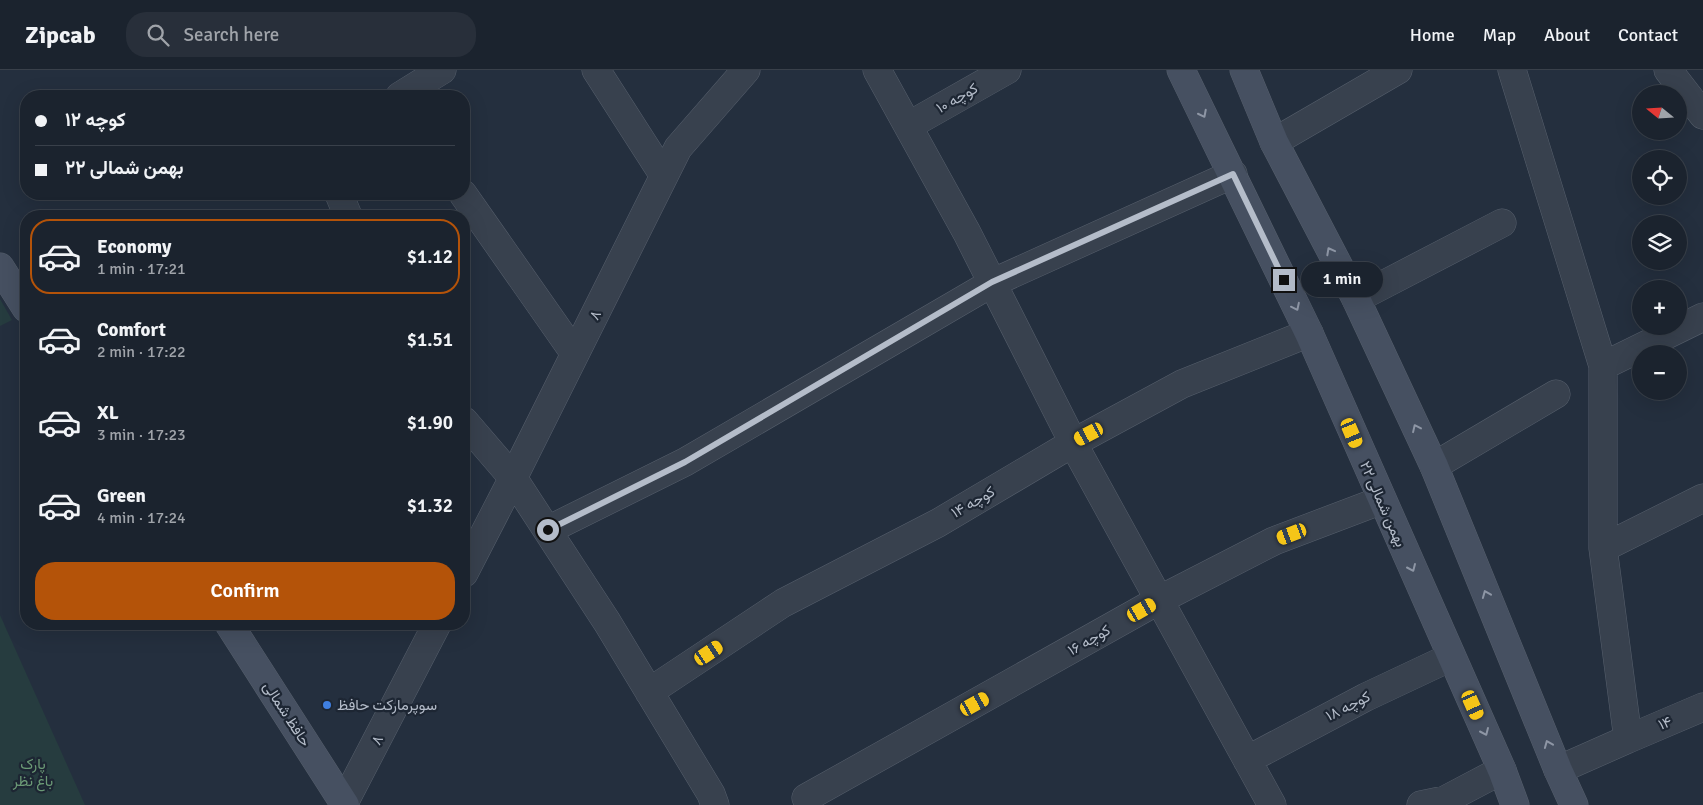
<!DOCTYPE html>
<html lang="en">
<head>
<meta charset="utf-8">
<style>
  :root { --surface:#1b232e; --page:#282f3a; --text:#f1f3f6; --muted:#a0a4aa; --line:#39404a; --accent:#b45309 }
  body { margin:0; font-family:Signika,Vazirmatn,sans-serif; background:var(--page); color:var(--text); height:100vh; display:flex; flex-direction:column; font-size:19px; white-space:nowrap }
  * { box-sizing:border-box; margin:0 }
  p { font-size:16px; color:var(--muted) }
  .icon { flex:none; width:28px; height:28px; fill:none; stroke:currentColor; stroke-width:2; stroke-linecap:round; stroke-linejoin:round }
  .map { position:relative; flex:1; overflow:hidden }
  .details { position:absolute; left:20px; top:140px; width:450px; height:420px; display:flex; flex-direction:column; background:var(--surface); border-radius:20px; box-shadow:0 5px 20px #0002,0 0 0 1px var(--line) }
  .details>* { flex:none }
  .guide { position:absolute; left:20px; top:20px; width:450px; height:110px; border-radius:20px; box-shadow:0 5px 20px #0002,0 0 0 1px var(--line); display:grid; align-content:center; height:110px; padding:0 15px; background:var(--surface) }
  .needle { width:32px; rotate:288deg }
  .controls { position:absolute; left:1632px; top:15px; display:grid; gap:10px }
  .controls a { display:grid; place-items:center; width:55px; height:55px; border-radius:50%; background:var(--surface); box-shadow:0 5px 20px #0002,0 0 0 1px var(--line); font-size:25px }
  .end { position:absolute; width:22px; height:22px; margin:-11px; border:6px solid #b4bcc9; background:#111; box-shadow:0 0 0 2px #111 }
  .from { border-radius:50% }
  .bubble { position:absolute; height:35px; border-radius:18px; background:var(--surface); box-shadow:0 5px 20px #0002,0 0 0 1px var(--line); font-size:16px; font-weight:600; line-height:35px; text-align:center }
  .car { position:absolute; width:15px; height:30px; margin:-15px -8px; border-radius:6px; box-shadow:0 0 4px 1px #0007; background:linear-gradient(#f5c518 24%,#345 0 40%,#f5c518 0 76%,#345 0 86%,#f5c518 0) }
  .guide b { display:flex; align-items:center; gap:18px; height:48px; font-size:19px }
  .guide b+b { border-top:1px solid var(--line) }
  .guide i { width:12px; height:12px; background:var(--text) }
  ul { padding:9px 0 0; list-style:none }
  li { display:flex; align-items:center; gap:15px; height:75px; margin:0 10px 8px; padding:0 5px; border:2px solid transparent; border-radius:20px }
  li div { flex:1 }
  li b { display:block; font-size:19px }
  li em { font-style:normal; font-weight:600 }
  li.on { border-color:var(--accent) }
  li>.icon { width:45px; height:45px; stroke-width:1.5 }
  .button { display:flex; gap:10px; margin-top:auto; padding:10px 15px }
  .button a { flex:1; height:58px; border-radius:20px; background:var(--accent); color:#fff; font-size:20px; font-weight:600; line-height:58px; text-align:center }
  header { display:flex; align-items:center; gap:30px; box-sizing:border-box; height:70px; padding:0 25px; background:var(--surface); border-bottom:1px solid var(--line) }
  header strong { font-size:24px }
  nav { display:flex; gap:28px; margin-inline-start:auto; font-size:18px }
  .search { width:350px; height:45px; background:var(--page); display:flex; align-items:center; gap:12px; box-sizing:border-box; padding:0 18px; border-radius:20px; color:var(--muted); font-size:19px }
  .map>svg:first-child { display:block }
  .park { fill:#263c3f }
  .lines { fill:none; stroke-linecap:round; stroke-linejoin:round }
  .street-casing { stroke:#565f6c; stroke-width:29 }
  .secondary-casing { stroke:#565f6c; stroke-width:29 }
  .street { stroke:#38414e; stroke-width:28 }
  .secondary { stroke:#465061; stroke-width:28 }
  .oneway { stroke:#8e96a5 }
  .route { stroke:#b4bcc9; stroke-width:6 }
  .shop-dot { fill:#3f7fe0; stroke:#1d2633; stroke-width:2 }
  .labels { text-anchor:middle; stroke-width:4.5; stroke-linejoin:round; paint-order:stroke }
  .street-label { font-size:15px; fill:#b4bcc9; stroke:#1d2633 }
  .poi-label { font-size:15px; fill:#b4bcc9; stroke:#1d2633; text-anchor:start }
  .park-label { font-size:15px; fill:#6b9a76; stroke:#1d2633 }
</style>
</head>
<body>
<header>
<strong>Zipcab</strong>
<div class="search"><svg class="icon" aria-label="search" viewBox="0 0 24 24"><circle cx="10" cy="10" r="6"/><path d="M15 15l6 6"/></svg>Search here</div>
<nav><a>Home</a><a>Map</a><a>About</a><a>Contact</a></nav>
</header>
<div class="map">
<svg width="1703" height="735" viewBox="0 0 1703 735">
  <rect width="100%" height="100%" fill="#242f3e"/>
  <path class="park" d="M0,229l12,21 -12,6z
    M0,545l85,190h-85z"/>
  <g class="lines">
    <g class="street-casing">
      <path id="street" d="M596,0l68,106
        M877,0l90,163 113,223 192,349
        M1512,0l91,296v182l25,191 -70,31
        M1668,0l35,45
        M400,26l42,-26
        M908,56l99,-56
        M1274,72l124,-72
        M339,124l9,22
        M463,124l112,160
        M1356,229l146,-76
        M1603,296l100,-49
        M464,351l49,57 94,144 104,172 4,11
        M1434,396l122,-72
        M548,460l137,-68 307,-179 241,-109
        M1603,478l100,-50
        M464,503l49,-95 165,-330 68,-78
        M649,622l134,-89 155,-80 135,-80 109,-59 127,-51
        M1628,669l75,-32
        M1247,690l119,-63 85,-40
        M806,728l353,-198 115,-59 108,-41
        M344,733l93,-179
        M1421,735l24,-5 57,-30"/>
    </g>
    <g class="secondary-casing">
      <path id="secondary" d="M1181,0l128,263 193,437 13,35
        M1244,0l30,72 82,157 78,167 124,304 16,35
        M0,197l26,41
        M229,554l116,181"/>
    </g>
    <use href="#street" class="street"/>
    <use href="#secondary" class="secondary"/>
  </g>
  <defs><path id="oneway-chevron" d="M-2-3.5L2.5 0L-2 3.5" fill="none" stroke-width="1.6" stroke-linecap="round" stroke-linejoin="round" transform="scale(1.25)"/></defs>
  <g class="oneway">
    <use href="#oneway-chevron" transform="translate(1203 44) rotate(63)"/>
    <use href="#oneway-chevron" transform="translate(1330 181) rotate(-118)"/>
    <use href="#oneway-chevron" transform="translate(1296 237) rotate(64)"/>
    <use href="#oneway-chevron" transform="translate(1416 358) rotate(-115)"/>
    <use href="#oneway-chevron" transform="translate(1412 498) rotate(66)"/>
    <use href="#oneway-chevron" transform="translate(1486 524) rotate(-112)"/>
    <use href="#oneway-chevron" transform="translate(1485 662) rotate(66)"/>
    <use href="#oneway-chevron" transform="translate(1548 674) rotate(-112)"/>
  </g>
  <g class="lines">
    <path class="route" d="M548,460l137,-68 307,-180 241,-108 51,106"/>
  </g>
  <circle class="shop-dot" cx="327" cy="635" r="5"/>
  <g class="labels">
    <g class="street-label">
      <text transform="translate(957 28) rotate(-30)" y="5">کوچه ۱۰</text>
      <text transform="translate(595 245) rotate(-63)" y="5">۸</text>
      <text transform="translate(973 432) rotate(-30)" y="5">کوچه ۱۴</text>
      <text transform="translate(1383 434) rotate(66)" y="5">۲۲ بهمن شمالی</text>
      <text transform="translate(1089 570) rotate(-30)" y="5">کوچه ۱۶</text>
      <text transform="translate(1348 636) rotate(-27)" y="5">کوچه ۱۸</text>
      <text transform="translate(287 644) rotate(57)" y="5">حافظ شمالی</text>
      <text transform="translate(1665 653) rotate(-23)" y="5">۱۴</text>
      <text transform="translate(377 670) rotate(-63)" y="5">۸</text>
    </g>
    <g class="poi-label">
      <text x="337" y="640">سوپرمارکت حافظ</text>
    </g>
    <g class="park-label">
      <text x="33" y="699">پارک<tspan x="33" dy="17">باغ نظر</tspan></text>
    </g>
  </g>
</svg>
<div class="controls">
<a><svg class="needle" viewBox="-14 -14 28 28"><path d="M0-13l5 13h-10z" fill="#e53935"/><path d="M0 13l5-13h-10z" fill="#a0a4aa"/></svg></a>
<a><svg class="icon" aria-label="locate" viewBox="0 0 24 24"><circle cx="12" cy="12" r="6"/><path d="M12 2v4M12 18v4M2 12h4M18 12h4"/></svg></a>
<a><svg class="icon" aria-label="layers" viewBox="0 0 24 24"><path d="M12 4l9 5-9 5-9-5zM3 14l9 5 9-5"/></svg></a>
<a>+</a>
<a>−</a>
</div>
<i class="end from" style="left:548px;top:460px"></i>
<i class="end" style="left:1284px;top:210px"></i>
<div class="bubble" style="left:1301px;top:192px;width:82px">1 min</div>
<i class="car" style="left:1352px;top:363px;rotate:157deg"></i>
<i class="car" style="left:1089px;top:364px;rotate:242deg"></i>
<i class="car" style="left:1292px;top:464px;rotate:249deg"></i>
<i class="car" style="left:1142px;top:540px;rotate:60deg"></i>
<i class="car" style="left:709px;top:583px;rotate:56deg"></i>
<i class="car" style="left:975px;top:634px;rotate:61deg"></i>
<i class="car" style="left:1473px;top:635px;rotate:156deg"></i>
<div class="guide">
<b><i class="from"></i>کوچه ۱۲</b>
<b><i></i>۲۲ بهمن شمالی</b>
</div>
<section class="details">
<ul>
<li class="on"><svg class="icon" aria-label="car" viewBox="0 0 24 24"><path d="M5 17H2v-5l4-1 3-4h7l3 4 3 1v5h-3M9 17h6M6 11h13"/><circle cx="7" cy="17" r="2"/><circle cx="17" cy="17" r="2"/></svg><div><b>Economy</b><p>1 min · 17:21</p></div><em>$1.12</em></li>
<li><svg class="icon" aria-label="car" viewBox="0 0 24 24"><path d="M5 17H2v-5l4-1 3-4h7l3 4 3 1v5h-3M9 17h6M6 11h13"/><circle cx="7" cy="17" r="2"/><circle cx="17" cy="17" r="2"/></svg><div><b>Comfort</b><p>2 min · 17:22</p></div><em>$1.51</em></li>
<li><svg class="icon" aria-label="car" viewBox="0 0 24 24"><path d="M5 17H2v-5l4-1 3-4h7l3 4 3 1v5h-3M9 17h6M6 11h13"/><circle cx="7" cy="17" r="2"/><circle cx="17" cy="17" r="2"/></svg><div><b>XL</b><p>3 min · 17:23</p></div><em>$1.90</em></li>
<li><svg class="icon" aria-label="car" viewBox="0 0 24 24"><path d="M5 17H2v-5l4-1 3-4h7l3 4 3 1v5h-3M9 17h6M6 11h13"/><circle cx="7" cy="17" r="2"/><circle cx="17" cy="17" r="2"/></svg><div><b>Green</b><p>4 min · 17:24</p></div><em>$1.32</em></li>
</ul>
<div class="button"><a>Confirm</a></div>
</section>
</div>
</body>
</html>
